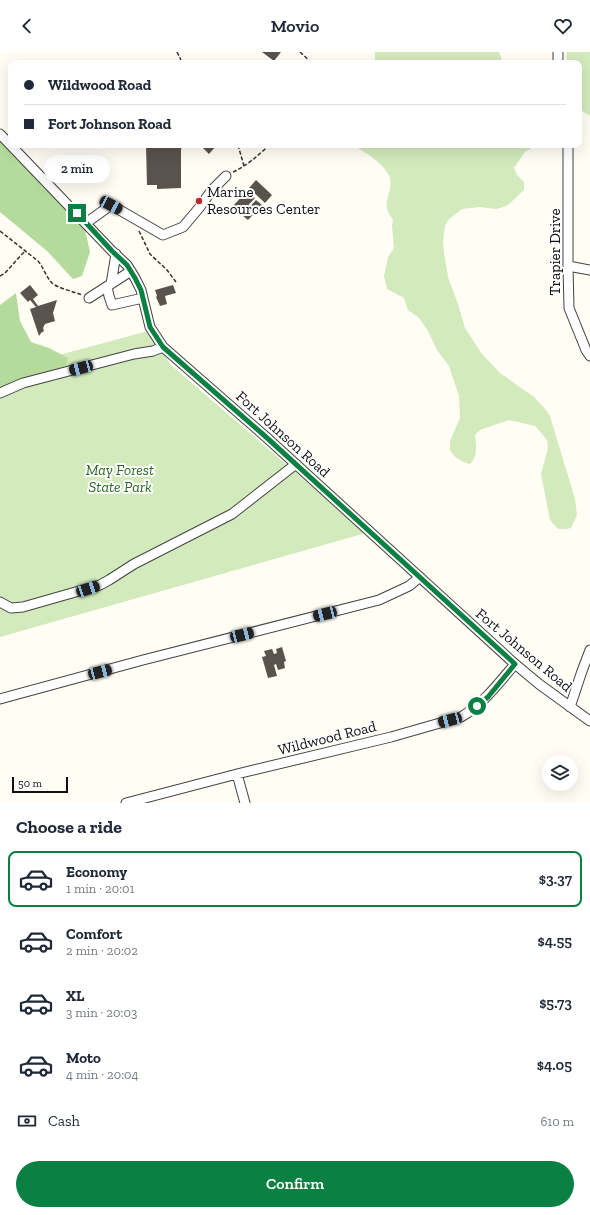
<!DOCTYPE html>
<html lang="en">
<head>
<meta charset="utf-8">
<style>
  :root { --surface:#fff; --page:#f6f6f7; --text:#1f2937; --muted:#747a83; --line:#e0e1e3; --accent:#0b8043 }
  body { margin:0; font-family:"Zilla Slab",serif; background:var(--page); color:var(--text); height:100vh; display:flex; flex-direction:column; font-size:15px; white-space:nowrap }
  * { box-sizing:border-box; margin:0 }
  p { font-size:13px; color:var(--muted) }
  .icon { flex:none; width:22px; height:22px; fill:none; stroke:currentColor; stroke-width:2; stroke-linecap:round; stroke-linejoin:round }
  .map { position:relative; height:751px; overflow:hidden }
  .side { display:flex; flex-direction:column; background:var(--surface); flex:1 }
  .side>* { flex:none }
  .banner { position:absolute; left:8px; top:8px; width:574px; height:88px; border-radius:8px; box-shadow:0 4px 16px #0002; display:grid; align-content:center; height:88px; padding:0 16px; background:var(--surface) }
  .tools { position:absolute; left:542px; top:703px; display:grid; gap:8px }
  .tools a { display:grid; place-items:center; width:36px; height:36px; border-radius:50%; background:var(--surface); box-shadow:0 4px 16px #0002; font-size:20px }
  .scale { position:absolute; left:12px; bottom:10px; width:56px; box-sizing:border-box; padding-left:4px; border:2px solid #101010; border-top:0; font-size:11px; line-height:14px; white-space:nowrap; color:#101010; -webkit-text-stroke:3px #fff; paint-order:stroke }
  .end { position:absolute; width:18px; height:18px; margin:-9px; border:5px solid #0b8043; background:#fff; box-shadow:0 0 0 2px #fff }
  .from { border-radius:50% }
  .bubble { position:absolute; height:28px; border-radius:14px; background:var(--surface); box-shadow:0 4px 16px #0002; font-size:13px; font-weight:600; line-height:28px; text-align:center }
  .car { position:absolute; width:12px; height:24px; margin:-12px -6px; border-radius:5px; box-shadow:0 0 3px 1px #0007; background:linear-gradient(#222 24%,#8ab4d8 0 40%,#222 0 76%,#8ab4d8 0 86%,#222 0) }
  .banner b { display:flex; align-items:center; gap:14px; height:38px; font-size:15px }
  .banner b+b { border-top:1px solid var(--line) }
  .banner i { width:10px; height:10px; background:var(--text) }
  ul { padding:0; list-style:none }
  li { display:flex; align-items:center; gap:12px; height:56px; margin:0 8px 6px; padding:0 8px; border:2px solid transparent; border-radius:8px }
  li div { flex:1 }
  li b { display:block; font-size:15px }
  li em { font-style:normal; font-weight:600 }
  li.on { border-color:var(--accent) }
  li>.icon { width:36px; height:36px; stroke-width:1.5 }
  h2 { padding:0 16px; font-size:18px; line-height:48px }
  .pay { display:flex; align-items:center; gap:10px; height:44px; padding:0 16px; font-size:15px }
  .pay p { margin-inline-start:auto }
  .cta { display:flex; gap:8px; margin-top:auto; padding:8px 16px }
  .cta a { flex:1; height:46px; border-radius:24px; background:var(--accent); color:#fff; font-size:16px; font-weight:600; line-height:46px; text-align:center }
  header { display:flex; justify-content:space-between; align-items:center; height:52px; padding:0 16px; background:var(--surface); font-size:18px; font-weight:600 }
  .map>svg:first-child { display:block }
  .green { fill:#d2eabc }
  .forest { fill:#b5db9c }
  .building { fill:#59524d }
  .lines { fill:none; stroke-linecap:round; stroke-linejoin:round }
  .minor-casing { stroke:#434343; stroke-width:11 }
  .path { stroke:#323232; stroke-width:1.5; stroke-dasharray:4 2; stroke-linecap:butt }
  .minor { stroke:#fff; stroke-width:9 }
  .route { stroke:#0b8043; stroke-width:5 }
  .poi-dot { fill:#c12828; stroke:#fff; stroke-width:1.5 }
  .labels { text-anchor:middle; stroke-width:4; stroke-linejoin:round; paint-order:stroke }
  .poi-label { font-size:15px; fill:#101010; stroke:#fff; text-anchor:start }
  .street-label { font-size:15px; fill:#101010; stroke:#fff }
  .park-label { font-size:15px; font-style:italic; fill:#2b6920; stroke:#fff }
</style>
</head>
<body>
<header><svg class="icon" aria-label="back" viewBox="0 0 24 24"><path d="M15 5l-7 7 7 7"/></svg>Movio<svg class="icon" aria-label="heart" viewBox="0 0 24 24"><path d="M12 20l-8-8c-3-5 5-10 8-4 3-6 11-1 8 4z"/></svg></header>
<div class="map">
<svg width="590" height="751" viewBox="0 0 590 751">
  <rect width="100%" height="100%" fill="#fffdf4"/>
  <path class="green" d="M375,0h124l4,11h-128z
    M567,0h23v64l-11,-7v-46h-11l-2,-6z
    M353,93h183l-11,7 -11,16 3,7 7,7v8l-16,15 -11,4 -17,-2 -18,2 -13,10 -4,7 -2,15 1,12 4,24 10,27 7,24 17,26 18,19 34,24 12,13 4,6 25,83 2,16 -6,13 -5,1h-8l-8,-9 -9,-46 7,-26 -1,-8 -4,-5 -8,-9 -26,-6 -29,10 -5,5c1,11 3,21 -5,29l-7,-2 -8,-5 -5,-7v-9l10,-23 -1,-22 -10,-30 -12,-16 -9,-19 -9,-13 -11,-8 -4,-12 -17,-9 -3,-13 4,-19 6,-9 -2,-22 1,-6c-2,-3 -5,-7 -6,-11 -2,-10 6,-21 3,-31 -5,-14 -25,-26 -37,-33z
    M148,279l23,34 195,168 -366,104v-266z"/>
  <path class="forest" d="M0,88l85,90 5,22 -8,24 -9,3 -26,-28 -47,-39z
    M16,241l4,28 11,21 18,6 19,10 -3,10 -65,23v-86z"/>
  <path class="building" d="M262,0h19l-7,9z
    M146,93h38l-3,4v39l-24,1v-4h-10z
    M200,93h17l-8,9z
    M256,128l16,15 -7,8 -16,-15z
    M247,139l8,7 -14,15 -8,-7z
    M256,148l6,5 -14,15 -6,-5z
    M30,233l8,10 -5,4 5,7 19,-6 -4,13 2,8 -10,3 -2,4 1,3 -3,2 -2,3 -9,-27 6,-2 -6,-7 -2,2 -8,-9z
    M173,233l3,8 -11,3 2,8 -7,2 -4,-9 1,-1 -2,-6z
    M282,595l4,14 -2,1 1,6 -7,2 -2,-6 -2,1 3,11 -9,2 -6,-21 4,-1 -2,-5 8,-2 2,5 3,-1 -1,-4z"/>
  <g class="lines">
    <g class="minor-casing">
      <path id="minor" d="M558,0v11
        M0,82l112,117 15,14 8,13 6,12 9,37 13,20 103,90 249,227 24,20 51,37
        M568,93v121l1,42 17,42 4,6
        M86,171l25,-18 52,30 20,-8 16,-19 13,-18 14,-14
        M568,214l22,4
        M111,232l5,-30
        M107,235l2,9 3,9 31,-7
        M89,246l42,-27
        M0,341l23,-10 111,-29 19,-3 10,-4
        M0,550l11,6 12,-1 77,-22 9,-5 25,-16 98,-50 64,-50
        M0,647l143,-39 236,-60 30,-14 11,-9
        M570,655l12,-36 8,-21
        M237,722l8,29
        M126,751l111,-29 154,-37 70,-20c22,-13 37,-33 54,-53"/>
    </g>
    <path class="path" d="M177,0l3,6 2,5
      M300,0l12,11
      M238,93l6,21
      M233,120c13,-6 25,-16 36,-27
      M0,179l38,30c6,7 8,16 14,22 5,5 23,9 30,12
      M139,179l11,23 17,16 9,12
      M0,224l5,-3 20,-22"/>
    <use href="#minor" class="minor"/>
  </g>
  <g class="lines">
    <path class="route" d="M77,161l35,38 15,14 8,13 6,12 9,37 13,20 103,90 249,227 -27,33 -11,9"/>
  </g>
  <circle class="poi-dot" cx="199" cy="149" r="4"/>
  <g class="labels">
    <g class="poi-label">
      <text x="207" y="145">Marine<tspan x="207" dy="17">Resources Center</tspan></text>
    </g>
    <g class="street-label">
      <text transform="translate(555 200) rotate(-90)" y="5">Trapier Drive</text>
      <text transform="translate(283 382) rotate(42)" y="5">Fort Johnson Road</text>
      <text transform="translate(524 598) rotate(40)" y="5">Fort Johnson Road</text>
      <text transform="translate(327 686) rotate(-14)" y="5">Wildwood Road</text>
    </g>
    <g class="park-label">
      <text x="120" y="423">May Forest<tspan x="120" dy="17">State Park</tspan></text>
    </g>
  </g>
</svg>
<div class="tools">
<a><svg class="icon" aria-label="layers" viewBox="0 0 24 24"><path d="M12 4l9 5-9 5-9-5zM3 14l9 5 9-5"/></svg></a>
</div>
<div class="scale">50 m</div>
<i class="end from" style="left:477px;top:654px"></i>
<i class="end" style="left:77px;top:161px"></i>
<div class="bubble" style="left:44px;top:103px;width:66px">2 min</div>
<i class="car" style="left:111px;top:153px;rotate:118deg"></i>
<i class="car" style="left:81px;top:316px;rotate:255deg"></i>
<i class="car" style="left:88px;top:537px;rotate:72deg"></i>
<i class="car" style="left:325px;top:562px;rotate:256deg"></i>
<i class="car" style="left:242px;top:583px;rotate:76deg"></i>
<i class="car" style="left:100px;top:620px;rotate:75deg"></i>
<i class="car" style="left:450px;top:668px;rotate:255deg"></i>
<div class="banner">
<b><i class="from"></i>Wildwood Road</b>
<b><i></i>Fort Johnson Road</b>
</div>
</div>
<section class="side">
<h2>Choose a ride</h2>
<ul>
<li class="on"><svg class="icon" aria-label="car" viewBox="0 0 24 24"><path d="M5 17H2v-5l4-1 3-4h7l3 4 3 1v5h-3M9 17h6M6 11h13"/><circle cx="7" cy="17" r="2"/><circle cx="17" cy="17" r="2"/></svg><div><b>Economy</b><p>1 min · 20:01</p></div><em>$3.37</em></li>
<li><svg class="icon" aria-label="car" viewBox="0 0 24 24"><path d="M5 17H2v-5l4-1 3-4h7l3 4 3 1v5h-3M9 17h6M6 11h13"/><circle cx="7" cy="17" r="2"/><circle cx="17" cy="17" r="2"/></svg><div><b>Comfort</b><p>2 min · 20:02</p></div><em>$4.55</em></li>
<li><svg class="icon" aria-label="car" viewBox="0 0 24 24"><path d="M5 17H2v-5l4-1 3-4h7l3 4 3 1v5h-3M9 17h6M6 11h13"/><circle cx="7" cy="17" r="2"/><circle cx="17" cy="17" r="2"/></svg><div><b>XL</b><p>3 min · 20:03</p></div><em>$5.73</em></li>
<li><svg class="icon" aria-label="car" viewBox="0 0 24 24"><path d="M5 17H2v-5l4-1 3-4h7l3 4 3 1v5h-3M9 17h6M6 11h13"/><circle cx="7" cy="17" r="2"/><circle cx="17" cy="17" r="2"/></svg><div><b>Moto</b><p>4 min · 20:04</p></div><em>$4.05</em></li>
</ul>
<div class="pay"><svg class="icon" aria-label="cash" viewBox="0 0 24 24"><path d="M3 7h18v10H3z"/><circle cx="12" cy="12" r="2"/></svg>Cash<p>610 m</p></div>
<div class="cta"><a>Confirm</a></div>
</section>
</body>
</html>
